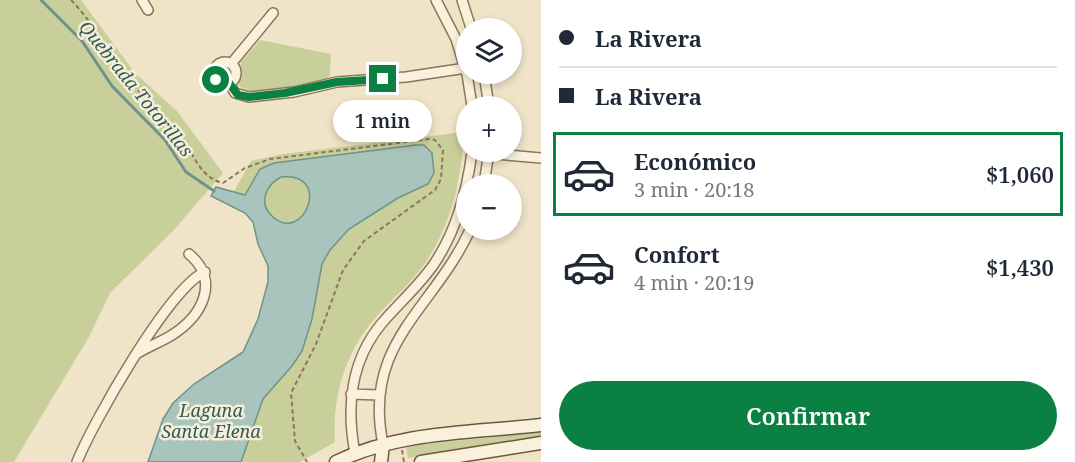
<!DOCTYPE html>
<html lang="es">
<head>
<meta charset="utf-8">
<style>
  :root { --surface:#fff; --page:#f6f6f7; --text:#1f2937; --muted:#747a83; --line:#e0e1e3; --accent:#0b8043 }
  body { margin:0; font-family:"Noto Serif",serif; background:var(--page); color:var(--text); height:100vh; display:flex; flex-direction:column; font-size:22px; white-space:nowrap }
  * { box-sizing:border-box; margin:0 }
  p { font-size:20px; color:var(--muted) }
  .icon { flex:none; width:33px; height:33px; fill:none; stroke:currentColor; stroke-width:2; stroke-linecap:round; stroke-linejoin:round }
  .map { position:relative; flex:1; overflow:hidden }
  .panel { display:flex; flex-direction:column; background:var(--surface); width:534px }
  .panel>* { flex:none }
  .banner { display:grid; align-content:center; height:132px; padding:0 18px; background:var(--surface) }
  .controls { position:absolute; left:456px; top:18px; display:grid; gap:12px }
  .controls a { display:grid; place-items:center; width:66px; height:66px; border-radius:50%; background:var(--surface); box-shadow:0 3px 9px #0003; font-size:30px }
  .end { position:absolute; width:27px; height:27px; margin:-14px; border:8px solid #0b8043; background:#fff; box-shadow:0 0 0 3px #fff }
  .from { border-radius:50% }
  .bubble { position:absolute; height:42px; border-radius:21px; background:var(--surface); box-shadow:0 3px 9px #0003; font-size:20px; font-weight:600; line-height:42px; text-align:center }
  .banner b { display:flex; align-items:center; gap:21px; height:57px; font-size:22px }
  .banner b+b { border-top:2px solid var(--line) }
  .banner i { width:15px; height:15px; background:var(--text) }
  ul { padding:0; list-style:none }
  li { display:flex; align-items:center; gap:18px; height:84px; margin:0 12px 9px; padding:0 6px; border:3px solid transparent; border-radius:0px }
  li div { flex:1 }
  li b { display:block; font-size:22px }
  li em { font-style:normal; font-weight:600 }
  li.active { border-color:var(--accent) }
  li>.icon { width:54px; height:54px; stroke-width:1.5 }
  .button { display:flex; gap:12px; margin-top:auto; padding:12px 18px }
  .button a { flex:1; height:69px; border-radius:36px; background:var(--accent); color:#fff; font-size:24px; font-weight:600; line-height:69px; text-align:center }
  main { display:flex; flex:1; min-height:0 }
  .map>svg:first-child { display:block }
  .green { fill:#c9cf9b }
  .water { fill:#a9c4bc; stroke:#6f938a; stroke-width:1.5; fill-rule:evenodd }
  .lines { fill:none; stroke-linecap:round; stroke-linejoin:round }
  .stream { stroke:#6f938a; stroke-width:3 }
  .street-casing { stroke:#8d765c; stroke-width:12 }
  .secondary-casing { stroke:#6f573f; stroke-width:15 }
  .path { stroke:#8d765c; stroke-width:2; stroke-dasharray:4.5 3; stroke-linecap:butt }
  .street { stroke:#faf1dc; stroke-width:9 }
  .secondary { stroke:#faf1dc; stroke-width:12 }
  .route { stroke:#0b8043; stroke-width:8 }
  .labels { text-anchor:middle; stroke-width:5; stroke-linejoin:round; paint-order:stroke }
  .water-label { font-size:18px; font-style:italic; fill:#2f5d5a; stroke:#f7eed8 }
</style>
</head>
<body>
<main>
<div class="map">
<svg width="541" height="462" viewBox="0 0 541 462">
  <rect width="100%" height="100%" fill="#f0e4c8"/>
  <path class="green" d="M0,0h81l54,73 42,38 46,62 -50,58 -63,62 -21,44 -75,125h-14z
    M260,40l71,14 -1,21 -3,4c-24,5 -70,22 -89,6l3,-23z
    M464,132c-2,41 -11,86 -33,122 -14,24 -35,41 -54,62 -31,34 -45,80 -42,126l-35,20h-152l15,-43 10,-16 21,-19 49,-32 15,-33 10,-37v-16l-10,-22 -5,-22 -8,-9 -18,-9 24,-43 32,-7z
    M541,432v5l-133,21 -2,-12z"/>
  <path class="water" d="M416,145h8l8,8 2,20 -6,11 -30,14 -49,31 -19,21 -8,14 -10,55 -10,32 -10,15 -29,33 -22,63h-93l15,-43 10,-16 21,-19 49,-32 15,-33 10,-37v-16l-10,-22 -5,-22 -8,-9 -34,-17 5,-9 29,8 15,-26 14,-6zM281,177c52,-6 23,69 -9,39 -14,-13 -6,-31 9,-39z"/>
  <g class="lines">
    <path class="stream" d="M41,0l41,41 30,45 53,54 21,32 28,19"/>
    <g class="street-casing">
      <path id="street" d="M142,0l6,10
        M436,0l20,39 10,33
        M462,0l9,28
        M214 73a11 11 0 1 1 22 0a11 11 0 1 1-22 0Z
        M231,64l42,-51
        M467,74l5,32
        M484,74l5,32
        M229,83l6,10 14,4 45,-5 43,-10 69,-5 60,-9
        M472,152l69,6
        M484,184l5,-32
        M138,353c11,-7 23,-11 34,-18 30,-19 49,-54 17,-81
        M351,394l28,1
        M383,444c-21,-101 50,-134 87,-214
        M355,453c-9,-46 -4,-93 27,-130 17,-20 37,-37 52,-59 23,-34 33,-73 38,-112
        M77,462c15,-38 93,-176 128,-190"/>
    </g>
    <g class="secondary-casing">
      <path id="secondary" d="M336,462c64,-31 136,-29 205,-37
        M381,462l2,-18
        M421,462l120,-19"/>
    </g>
    <path class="path" d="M71,0c26,27 42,61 66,89 13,17 32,30 44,48 13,17 19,41 42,46l22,-15 25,-9 160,-20 5,1 8,10 -2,29 -6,11 -71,51 -21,29 -27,74 -25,49 4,48 12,21
      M402,450l2,12"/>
    <use href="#street" class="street"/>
    <use href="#secondary" class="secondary"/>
  </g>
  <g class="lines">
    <path class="route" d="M216,80l5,4 8,-1 9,12 11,2 36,-4 52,-11 46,-3"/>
  </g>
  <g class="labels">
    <g class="water-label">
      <text transform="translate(136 89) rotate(51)" y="6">Quebrada Totorillas</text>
      <text x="211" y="417">Laguna<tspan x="211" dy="21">Santa Elena</tspan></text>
    </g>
  </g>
</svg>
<div class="controls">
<a><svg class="icon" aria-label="layers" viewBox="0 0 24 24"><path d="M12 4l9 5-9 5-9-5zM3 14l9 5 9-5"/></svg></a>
<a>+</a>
<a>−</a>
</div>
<i class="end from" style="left:216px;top:80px"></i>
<i class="end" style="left:383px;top:79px"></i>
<div class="bubble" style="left:333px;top:100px;width:99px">1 min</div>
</div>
<section class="panel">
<div class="banner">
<b><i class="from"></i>La Rivera</b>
<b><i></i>La Rivera</b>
</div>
<ul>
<li class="active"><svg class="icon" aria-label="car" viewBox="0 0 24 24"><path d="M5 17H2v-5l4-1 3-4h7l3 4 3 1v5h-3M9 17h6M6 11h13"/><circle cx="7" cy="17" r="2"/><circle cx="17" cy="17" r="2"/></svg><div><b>Económico</b><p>3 min · 20:18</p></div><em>$1,060</em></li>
<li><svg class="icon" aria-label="car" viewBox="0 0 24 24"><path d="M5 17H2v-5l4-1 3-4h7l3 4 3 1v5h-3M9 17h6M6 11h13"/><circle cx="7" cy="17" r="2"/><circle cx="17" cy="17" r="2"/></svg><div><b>Confort</b><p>4 min · 20:19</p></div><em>$1,430</em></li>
</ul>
<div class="button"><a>Confirmar</a></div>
</section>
</main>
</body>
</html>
